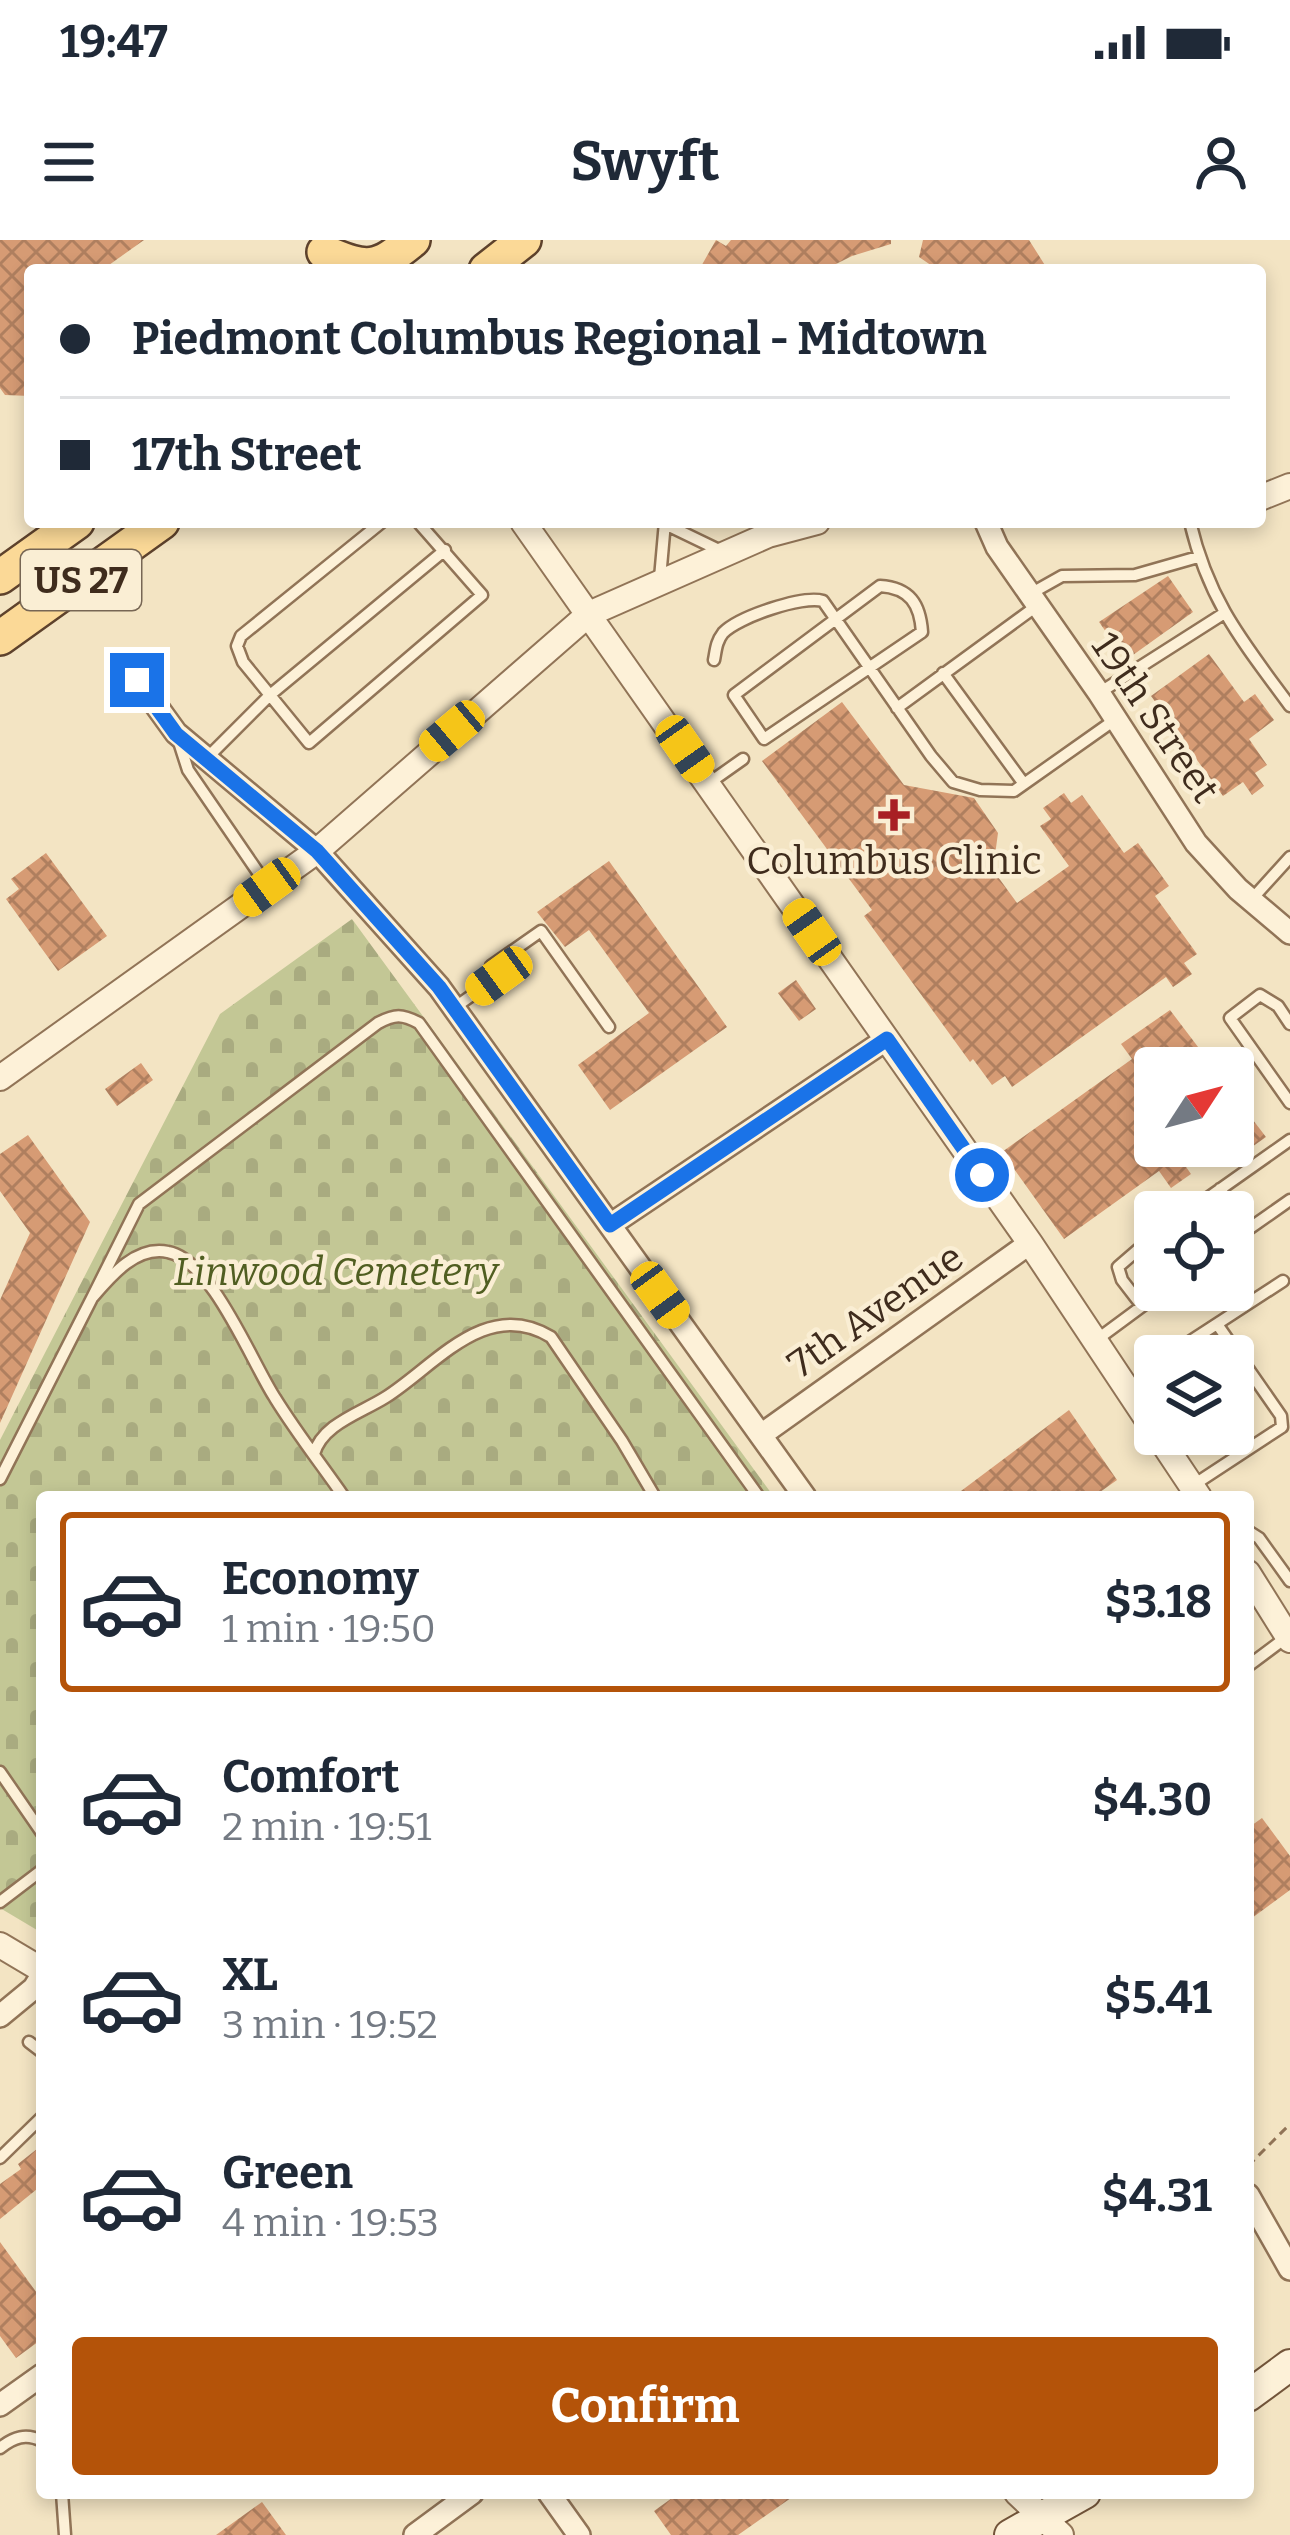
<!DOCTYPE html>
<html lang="en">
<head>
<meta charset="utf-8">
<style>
  :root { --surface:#fff; --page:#f6f6f7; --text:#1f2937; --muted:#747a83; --line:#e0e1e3; --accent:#b45309 }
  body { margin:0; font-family:Bitter,serif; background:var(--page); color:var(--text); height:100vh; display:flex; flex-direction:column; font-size:45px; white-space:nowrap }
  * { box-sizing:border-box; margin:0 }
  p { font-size:39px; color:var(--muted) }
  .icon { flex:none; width:66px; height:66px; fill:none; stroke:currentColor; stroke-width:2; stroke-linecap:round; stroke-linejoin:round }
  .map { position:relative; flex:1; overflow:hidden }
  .drawer { position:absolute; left:36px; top:1251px; width:1218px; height:1008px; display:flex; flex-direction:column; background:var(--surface); border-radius:12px; box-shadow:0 6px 18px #0003 }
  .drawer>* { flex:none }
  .banner { position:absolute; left:24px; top:24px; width:1242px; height:264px; border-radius:12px; box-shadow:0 6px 18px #0003; display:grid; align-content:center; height:264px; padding:0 36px; background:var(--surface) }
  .needle { width:78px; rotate:54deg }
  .fabs { position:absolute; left:1134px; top:807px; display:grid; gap:24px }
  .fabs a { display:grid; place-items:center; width:120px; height:120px; border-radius:12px; background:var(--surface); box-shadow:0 6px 18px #0003; font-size:60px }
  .end { position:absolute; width:54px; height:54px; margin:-27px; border:15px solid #1a73e8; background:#fff; box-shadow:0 0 0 6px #fff }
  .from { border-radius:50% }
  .car { position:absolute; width:36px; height:72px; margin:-36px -18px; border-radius:15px; box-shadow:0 0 9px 3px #0007; background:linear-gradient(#f5c518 24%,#345 0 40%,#f5c518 0 76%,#345 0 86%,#f5c518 0) }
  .banner b { display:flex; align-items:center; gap:42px; height:114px; font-size:45px }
  .banner b+b { border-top:3px solid var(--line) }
  .banner i { width:30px; height:30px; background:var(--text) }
  ul { padding:21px 0 0; list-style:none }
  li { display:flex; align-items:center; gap:36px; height:180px; margin:0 24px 18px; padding:0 12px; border:6px solid transparent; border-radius:12px }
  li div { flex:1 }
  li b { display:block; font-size:45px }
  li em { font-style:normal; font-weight:700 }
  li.active { border-color:var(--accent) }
  li>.icon { width:108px; height:108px; stroke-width:1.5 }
  .cta { display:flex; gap:24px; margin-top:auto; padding:24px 36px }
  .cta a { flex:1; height:138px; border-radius:12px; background:var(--accent); color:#fff; font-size:48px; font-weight:700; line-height:138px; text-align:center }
  .status { display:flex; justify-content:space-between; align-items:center; height:84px; padding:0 60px; background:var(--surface); direction:ltr }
  .status svg { height:33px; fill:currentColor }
  header { display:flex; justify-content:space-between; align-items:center; height:156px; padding:0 36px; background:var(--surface); font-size:54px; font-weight:700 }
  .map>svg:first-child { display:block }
  .cemetery { fill:url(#cemetery-stones) }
  .building { fill:url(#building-cross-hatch) }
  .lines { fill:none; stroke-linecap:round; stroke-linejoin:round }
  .service-casing { stroke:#917457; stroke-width:15 }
  .minor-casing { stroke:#917457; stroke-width:26 }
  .tertiary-casing { stroke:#917457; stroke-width:28 }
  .secondary-casing { stroke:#73553a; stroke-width:34 }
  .primary-casing { stroke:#5e422c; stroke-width:38 }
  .path { stroke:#917457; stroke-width:3; stroke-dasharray:9 6; stroke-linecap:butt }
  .service { stroke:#fdf1d8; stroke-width:10 }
  .minor { stroke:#fdf1d8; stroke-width:21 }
  .tertiary { stroke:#fdf1d8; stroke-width:24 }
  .secondary { stroke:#fdf1d8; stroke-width:30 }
  .primary { stroke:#fbd997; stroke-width:33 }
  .route { stroke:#1a73e8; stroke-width:15 }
  .poi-dot { fill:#a81f24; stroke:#faeed4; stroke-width:4.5 }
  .labels { text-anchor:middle; stroke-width:9; stroke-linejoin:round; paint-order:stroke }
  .shield { fill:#faeed4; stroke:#776654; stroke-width:3 }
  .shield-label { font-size:36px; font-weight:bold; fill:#3f2c1d }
  .street-label { font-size:39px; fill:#3f2c1d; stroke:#faeed4 }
  .poi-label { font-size:39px; fill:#3f2c1d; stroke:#faeed4 }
  .park-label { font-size:39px; font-style:italic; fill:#505e21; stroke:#faeed4 }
</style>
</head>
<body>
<div class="status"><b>19:47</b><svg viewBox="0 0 49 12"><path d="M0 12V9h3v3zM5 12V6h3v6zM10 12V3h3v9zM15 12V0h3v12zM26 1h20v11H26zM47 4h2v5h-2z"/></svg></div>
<header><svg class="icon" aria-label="menu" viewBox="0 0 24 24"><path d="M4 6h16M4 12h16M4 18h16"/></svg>Swyft<svg class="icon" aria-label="person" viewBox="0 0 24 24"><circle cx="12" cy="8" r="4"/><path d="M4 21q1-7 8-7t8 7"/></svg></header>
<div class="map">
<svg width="1290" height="2295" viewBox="0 0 1290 2295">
  <defs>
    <pattern id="cemetery-stones" width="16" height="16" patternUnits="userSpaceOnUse" patternTransform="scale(3)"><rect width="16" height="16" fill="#c3c795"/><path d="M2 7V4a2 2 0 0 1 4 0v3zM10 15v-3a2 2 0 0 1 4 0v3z" fill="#a9ab80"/></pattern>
    <pattern id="building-cross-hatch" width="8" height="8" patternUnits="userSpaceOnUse" patternTransform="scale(3)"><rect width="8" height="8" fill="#d69b74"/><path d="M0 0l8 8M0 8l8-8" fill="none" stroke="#af7f5f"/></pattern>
  </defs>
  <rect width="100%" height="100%" fill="#f3e4c3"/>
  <path class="cemetery" d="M352,679l422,578h-732v436l-42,-25v-468l220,-426z"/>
  <path class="building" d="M0,0h144l-42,30h-72v126l-25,-1 -5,-7z
    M716,0l10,6 5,-6h160v4l-39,12 -28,14h-125z
    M923,0h106l19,30h-110l-19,-13z
    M1168,336l25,36 -67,48 -27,-38z
    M1209,414l35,48 11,-8 19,26 -25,19 18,26 -12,8 9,13 -12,9 -9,-13 -20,14 -72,-100z
    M842,462l62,83 70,13 24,35 -5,37 24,33 52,-37 -29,-40 11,-7 -8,-11 21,-15 7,10 11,-8 42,58 14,-10 31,43 -14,10 42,58 -13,9 8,11 -19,13 -7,-10 -154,110 -7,-11 -13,9 -19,-26 -3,3 -106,-146 8,-6 -110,-149z
    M46,613l61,83 -49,35 -52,-72 13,-10 -8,-10z
    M609,621l118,166 -117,83 -32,-45 71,-52 -60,-83 -24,17 -28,-35z
    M796,740l20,29 -17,12 -21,-28z
    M1170,770l44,58h-59v78h54l-25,18 7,10 -20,14 -12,-17 -95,68 -62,-87 130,-93 -11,-15z
    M141,823l12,17 -36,26 -12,-17z
    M1233,854l33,43 -38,27 -13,-18h18z
    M28,895l62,87 -90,201v-123l30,-67 -30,-42v-37z
    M1069,1170l48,70 -24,17h-140z
    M1262,1578l28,38v34l-42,31v-93z
    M42,1905v40l-42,34v-35l21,-15 -3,-5z
    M0,2002l42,58v39l-26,19 -16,-22z
    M679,2253h119l-60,42h-67l-17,-24z
    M262,2262l24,33h-70z"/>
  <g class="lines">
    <g class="service-casing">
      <path id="service" d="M382,282l-141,114 -4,10 6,16 66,81 173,-148 -64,-73
        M1190,282c19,80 53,120 100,184
        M665,284l56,27
        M660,338l5,-56
        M880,346c30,2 40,18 42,46l-158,107 -30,-44z
        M1030,354l32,-18 73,-1 63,-18
        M714,420c2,-10 2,-18 9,-27 15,-16 80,-38 100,-32l108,155 22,26 27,8 34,1 102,-72
        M943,433l81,111
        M1099,453l124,-79
        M897,468l141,-103
        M179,502l9,28 78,114
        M206,519l64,-64 175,-145
        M709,543l34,-24
        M1252,659l38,-42
        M491,726l50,-35 68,96
        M454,768l45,-32
        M1290,784l-12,-18 -18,-11 -30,23 60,85
        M1220,949l28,41
        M1188,972l102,-72
        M1233,1000l57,-40
        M92,1058l47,-94 239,-181c17,-9 24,-9 41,0l340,474
        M1142,1066l-20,-26 -4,-13 37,-32
        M1095,1101l69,-51
        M1179,1116l1,-8 103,-67
        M1226,1194l14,20
        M314,1214c8,-30 47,-41 72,-57 49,-31 100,-100 165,-60l71,104 33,56
        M0,1239l92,-181c18,-21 44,-53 76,-46 44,8 84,111 107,146 21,34 46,66 69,99
        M1192,1246l90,-59 -1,-11 -64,-92
        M1248,1291l11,7 31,43
        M1248,1426l40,-30
        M0,1532l42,61
        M0,1662l42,-32
        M29,1802l13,10
        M0,1918l42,-41
        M0,2208c14,-11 26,-15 42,-7
        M62,2253l3,42"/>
    </g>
    <g class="minor-casing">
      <path id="minor" d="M986,282l11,25 102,146 97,150 42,46 52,44
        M137,439l39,54 141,118 122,136 366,510
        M610,985l277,-186
        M761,1195l269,-192
        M0,1776l34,-28 8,-13
        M1248,1955l42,74
        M0,2165l42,-30
        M549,2253l30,42
        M415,2295l57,-42"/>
    </g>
    <g class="tertiary-casing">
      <path id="tertiary" d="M1260,258l30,-12
        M523,282l507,721 125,188
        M0,838l317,-227 272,-237 179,-79 49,-13
        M1157,1194l42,63
        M1248,1333l42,67
        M0,1705l42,25
        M1017,2253l44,42"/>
    </g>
    <g class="secondary-casing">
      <path id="secondary" d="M1248,2156l42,-31
        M1010,2295l75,-42"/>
    </g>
    <g class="primary-casing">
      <path id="primary" d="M324,12c45,19 52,18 89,-12
        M486,30l38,-30
        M0,337l77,-55
        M0,398l162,-116"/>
    </g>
    <path class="path" d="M1248,1926l42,-42"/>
    <use href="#service" class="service"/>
    <use href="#minor" class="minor"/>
    <use href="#tertiary" class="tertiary"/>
    <use href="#secondary" class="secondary"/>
    <use href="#primary" class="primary"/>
  </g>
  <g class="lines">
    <path class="route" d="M137,440l39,54 141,117 122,136 171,238 277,-186 95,136"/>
  </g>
  <path class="poi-dot" d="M888 557h12v12h12v12h-12v12h-12v-12h-12v-12h12z"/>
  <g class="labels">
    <rect class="shield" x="21" y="310" width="120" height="60" rx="9"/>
    <g class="shield-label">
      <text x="81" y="353">US 27</text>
    </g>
    <g class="street-label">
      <text transform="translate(1156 477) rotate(56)" y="14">19th Street</text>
      <text transform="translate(875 1070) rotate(-35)" y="14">7th Avenue</text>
    </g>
    <g class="poi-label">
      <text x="894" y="634">Columbus Clinic</text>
    </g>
    <g class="park-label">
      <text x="336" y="1045">Linwood Cemetery</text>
    </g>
  </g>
</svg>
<div class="fabs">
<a><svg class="needle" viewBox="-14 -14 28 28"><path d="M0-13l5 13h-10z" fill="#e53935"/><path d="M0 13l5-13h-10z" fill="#747a83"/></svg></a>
<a><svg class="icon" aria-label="locate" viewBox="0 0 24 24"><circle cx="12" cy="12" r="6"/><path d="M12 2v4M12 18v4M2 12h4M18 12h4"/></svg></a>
<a><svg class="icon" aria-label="layers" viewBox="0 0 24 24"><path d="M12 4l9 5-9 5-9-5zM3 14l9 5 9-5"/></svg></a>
</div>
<i class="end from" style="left:982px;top:935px"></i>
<i class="end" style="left:137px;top:440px"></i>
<i class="car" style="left:452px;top:491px;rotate:230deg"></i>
<i class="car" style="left:685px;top:509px;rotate:145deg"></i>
<i class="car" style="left:267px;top:647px;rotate:234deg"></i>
<i class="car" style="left:812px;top:692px;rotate:325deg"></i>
<i class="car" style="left:499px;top:736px;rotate:234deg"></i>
<i class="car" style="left:660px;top:1055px;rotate:144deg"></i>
<div class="banner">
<b><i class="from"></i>Piedmont Columbus Regional - Midtown</b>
<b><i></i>17th Street</b>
</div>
<section class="drawer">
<ul>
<li class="active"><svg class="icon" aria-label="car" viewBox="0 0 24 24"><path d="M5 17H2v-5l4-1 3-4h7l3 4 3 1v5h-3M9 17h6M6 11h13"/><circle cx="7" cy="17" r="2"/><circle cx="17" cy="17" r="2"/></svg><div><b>Economy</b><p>1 min · 19:50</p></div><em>$3.18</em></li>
<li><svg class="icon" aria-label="car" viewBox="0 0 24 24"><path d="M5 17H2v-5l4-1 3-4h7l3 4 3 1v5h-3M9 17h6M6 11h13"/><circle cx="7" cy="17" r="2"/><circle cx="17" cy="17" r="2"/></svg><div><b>Comfort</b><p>2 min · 19:51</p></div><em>$4.30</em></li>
<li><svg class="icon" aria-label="car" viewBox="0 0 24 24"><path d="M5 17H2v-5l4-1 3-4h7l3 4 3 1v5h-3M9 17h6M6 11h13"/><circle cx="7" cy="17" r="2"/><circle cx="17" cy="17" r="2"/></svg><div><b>XL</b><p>3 min · 19:52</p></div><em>$5.41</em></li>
<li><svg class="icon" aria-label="car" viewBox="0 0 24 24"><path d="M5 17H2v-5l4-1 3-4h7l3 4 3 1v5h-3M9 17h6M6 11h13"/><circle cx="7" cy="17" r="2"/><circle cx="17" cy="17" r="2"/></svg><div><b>Green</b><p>4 min · 19:53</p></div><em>$4.31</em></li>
</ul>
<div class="cta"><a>Confirm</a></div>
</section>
</div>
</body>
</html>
